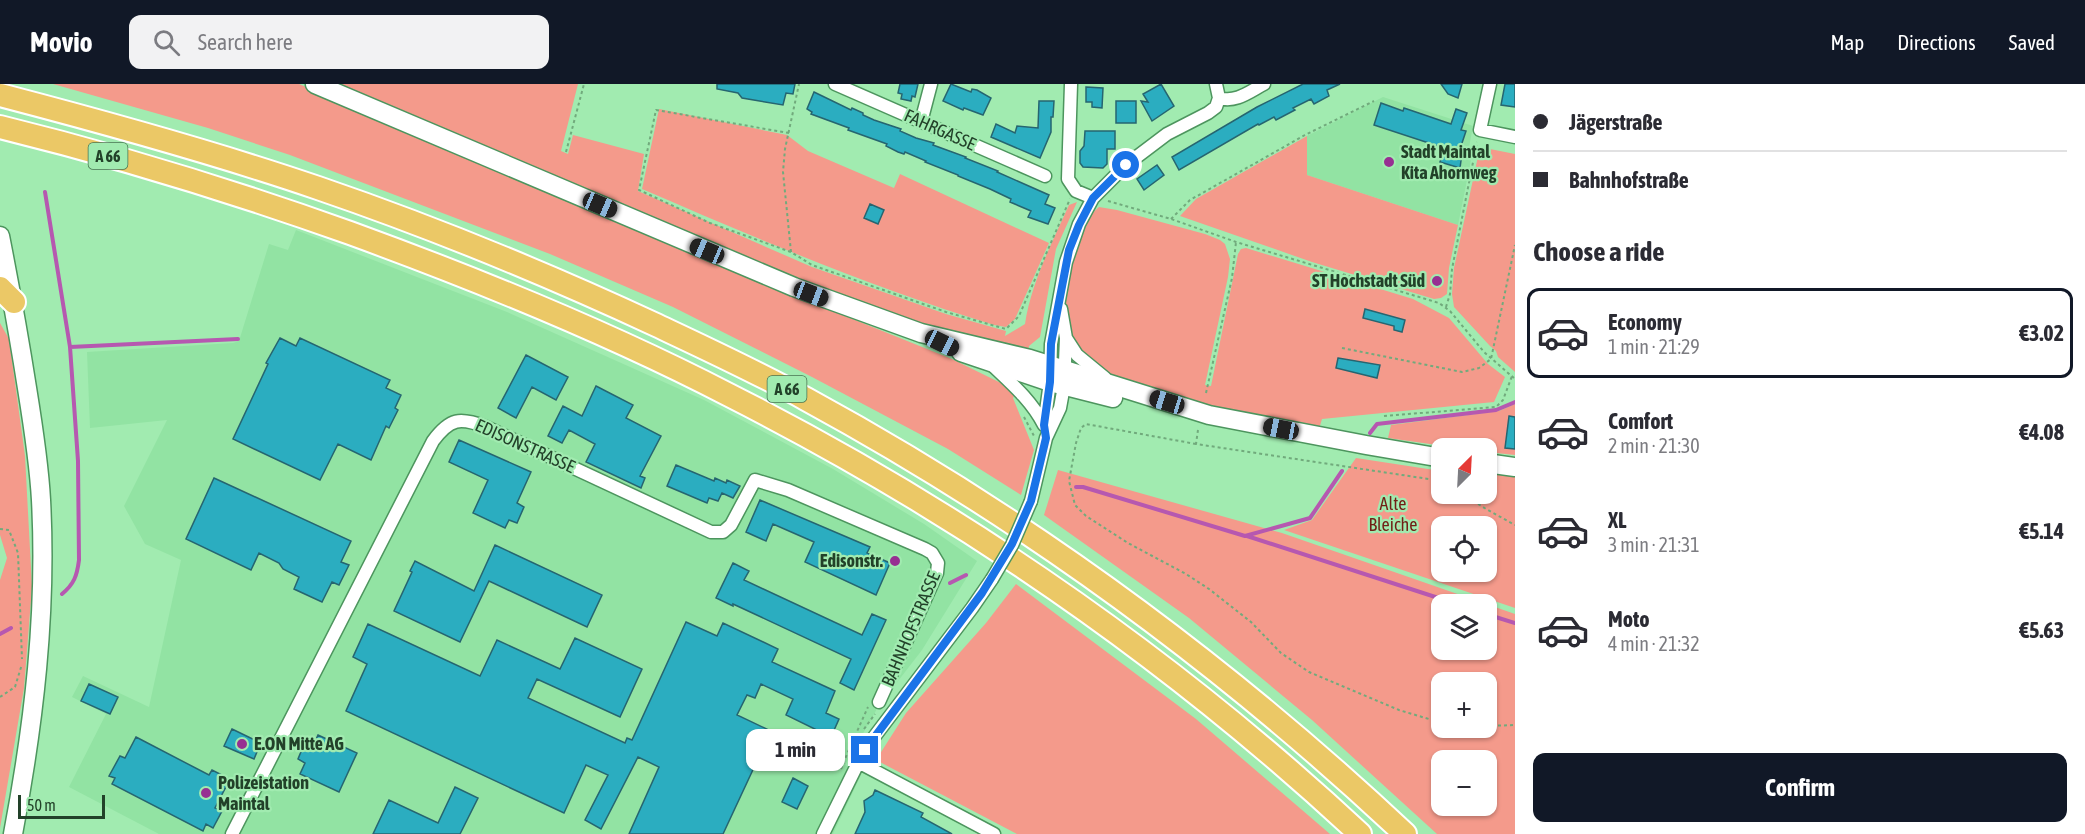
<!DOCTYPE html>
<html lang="en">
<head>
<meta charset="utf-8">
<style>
  :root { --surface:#fff; --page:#f2f2f3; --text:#2b2b33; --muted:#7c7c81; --line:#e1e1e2; --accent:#111827 }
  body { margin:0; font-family:"Asap Condensed",sans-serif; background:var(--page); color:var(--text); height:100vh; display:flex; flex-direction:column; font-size:22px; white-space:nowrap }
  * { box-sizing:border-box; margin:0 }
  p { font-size:20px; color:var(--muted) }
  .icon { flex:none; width:33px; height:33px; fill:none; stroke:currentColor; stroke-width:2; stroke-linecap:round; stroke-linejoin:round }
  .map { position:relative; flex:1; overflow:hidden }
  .sheet { display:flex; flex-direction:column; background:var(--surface); width:570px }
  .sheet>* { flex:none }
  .guide { display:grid; align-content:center; height:132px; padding:0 18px; background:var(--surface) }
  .needle { width:39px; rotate:24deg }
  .controls { position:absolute; left:1431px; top:354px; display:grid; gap:12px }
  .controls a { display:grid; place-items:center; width:66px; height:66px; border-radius:12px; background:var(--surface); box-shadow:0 2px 4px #0004; font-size:30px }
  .scale { position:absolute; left:18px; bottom:15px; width:87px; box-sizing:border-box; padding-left:6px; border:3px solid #224129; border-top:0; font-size:16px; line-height:21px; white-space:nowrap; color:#224129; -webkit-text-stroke:4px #a1ebb0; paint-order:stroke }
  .end { position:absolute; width:27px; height:27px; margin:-14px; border:8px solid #1a73e8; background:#fff; box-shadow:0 0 0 3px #fff }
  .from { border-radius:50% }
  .bubble { position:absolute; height:42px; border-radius:12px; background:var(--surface); box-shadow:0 2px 4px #0004; font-size:20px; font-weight:700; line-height:42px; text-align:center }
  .car { position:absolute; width:18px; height:36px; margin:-18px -9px; border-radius:8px; box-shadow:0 0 4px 2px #0007; background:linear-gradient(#222 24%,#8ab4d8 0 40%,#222 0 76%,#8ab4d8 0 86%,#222 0) }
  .guide b { display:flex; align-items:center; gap:21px; height:57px; font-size:22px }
  .guide b+b { border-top:2px solid var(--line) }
  .guide i { width:15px; height:15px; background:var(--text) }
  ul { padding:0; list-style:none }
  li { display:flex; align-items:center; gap:18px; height:90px; margin:0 12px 9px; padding:0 6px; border:3px solid transparent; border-radius:12px }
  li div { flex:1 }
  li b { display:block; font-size:22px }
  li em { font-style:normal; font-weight:700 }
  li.selected { border-color:var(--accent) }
  li>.icon { width:54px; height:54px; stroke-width:1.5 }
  h2 { padding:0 18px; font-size:27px; line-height:72px }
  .button { display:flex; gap:12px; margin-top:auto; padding:12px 18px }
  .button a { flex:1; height:69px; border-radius:12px; background:var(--accent); color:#fff; font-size:24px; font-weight:700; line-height:69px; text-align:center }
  header { display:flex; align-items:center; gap:36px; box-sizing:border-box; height:84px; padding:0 30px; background:var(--accent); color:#fff }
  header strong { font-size:28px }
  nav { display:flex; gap:33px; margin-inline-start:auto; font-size:21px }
  .search { width:420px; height:54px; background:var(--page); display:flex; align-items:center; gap:15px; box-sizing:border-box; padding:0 21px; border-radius:12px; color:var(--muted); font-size:22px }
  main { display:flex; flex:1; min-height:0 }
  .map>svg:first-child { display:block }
  .built { fill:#92e3a3 }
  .green { fill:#f49a8b; fill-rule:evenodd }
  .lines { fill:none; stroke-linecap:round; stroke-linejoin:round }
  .stream { stroke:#b658b0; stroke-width:4 }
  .building { fill:#2badc0; stroke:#266570; stroke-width:1.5 }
  .street-casing { stroke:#4d955e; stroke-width:15 }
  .secondary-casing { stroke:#4d955e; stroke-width:21 }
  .highway-casing { stroke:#fff; stroke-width:26 }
  .path { stroke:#71aa7c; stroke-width:2; stroke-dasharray:3 3; stroke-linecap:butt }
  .street { stroke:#fff; stroke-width:12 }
  .secondary { stroke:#fff; stroke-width:18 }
  .highway { stroke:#ebc866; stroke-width:22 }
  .street-bridge-casing { stroke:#4d955e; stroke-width:15; stroke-linecap:butt }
  .street-bridge { stroke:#fff; stroke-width:12 }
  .route { stroke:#1a73e8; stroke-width:8 }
  .poi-dot { fill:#972f92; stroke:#a1ebb0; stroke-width:2 }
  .labels { text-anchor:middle; stroke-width:4.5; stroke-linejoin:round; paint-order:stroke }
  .shield { fill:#a1ebb0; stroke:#487452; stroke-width:1.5 }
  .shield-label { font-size:16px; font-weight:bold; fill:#224129 }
  .street-label { font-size:18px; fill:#224129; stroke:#a1ebb0 }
  .poi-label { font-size:18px; font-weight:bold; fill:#224129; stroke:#a1ebb0; text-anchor:start }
  .park-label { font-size:18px; fill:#711f16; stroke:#a1ebb0 }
</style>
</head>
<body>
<header>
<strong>Movio</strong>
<div class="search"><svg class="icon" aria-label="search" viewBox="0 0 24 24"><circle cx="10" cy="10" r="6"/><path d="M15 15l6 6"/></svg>Search here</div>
<nav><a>Map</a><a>Directions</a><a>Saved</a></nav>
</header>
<main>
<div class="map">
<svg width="1515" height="750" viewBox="0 0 1515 750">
  <rect width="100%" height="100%" fill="#a1ebb0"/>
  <path class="built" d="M1383,13l90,29 -5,27 4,2 -14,70 -151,-50v-39z
    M296,146l211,82 197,88 129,69 91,55 53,37 -55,89 -44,57 -33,58 17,8 -29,61h-674l-90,-47 37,-73 -34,-17 11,-21 66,31 32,-147 -36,-16 -21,-38 43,-86 -77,8 -3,-76 146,-9 6,-2 30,-97 19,6z"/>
  <path class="green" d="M53,0h246l489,209 164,66 53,26 10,9 -2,4 21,52 -13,45 -73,-46 -136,-72 -139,-70 -123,-53 -260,-99 -82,-27z
    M334,0h244l-17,67 7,3 5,-19 71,19 -6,37 174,76 134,47 60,17 -1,5 20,-12c6,-41 27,-81 44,-119l8,-3 -21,47 -16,88 -11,9 -1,6 -28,-4 -163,-50z
    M659,25l128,26 21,16 86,37 6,-14 149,69 -34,76 -9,8 -12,-2c-121,-37 -236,-86 -352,-136z
    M1307,52v39l151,50 -9,43 -2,26 -6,4 -7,1 -122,-37 -132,-46 16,-17z
    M1480,63l35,7v218l-17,-15 -2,-6 -6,-5 -36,-39 -2,-13 2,-26z
    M1099,123l18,3 88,24 15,6 5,4 5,15 -2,18 -23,108 6,1 27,-132 3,-5 5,-1 167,51 36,19 39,46 17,13 -11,25 -172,17 -3,10c-41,-9 -83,-17 -124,-28 -37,-9 -80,-17 -109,-44 -11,-11 -21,-33 -22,-49 0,-8 2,-18 4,-27 3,-22 13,-60 31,-74z
    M0,239l9,16 16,117 7,131 -8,101 -24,140v-248l7,-22 -7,-23z
    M1515,320v51l-28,-3 -1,-4h-28l-70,-10 3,-13 108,-14z
    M1356,374l85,13 1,23h44l1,-20 28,2v132l-231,-78 28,-10zM1442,442h44v46h-44z
    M1058,386l224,63 233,81v220h-78l-125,-114 -123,-102 -145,-103zM1442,520h44v46h-44zM1442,598h44v46h-44zM1442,676h44v46h-44z
    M1016,500l180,135 134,115h-313l-141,-74 30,-47 80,-90z"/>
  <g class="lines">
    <path class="stream" d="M45,108l25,155
      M1370,349l7,-9 119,-14 19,-8
      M1076,403h7l162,49 65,-18 32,-47
      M1247,452l210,68
      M950,499l16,-8
      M62,510c12,-10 15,-18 17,-34l-1,-99 -8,-114 168,-8
      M1486,530l29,9
      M0,550l11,-6"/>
  </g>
  <path class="building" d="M717,0h78l-2,10 -7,-1 -3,12 -41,-7 -4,-5 -21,-4z
    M900,0h18l-3,13 -3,-1 -1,5 -10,-2 1,-5 -4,-1z
    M951,0l20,8 1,-3 5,1 14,8 -8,17 -19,-7 -1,2 -20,-9z
    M1161,0l13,22 -22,15 -11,-20 7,1 -5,-8z
    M1303,0h37l-13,6 2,6 -15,8 -3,-5 -18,9 2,2 -19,10 -2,-3 -15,8 -1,-1 -79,46 -7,-13 85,-50z
    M1441,0h21l-4,14 -10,-4z
    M1505,0h10v23l-14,-2z
    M1086,3l17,1 -1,20 -10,-1v-5h-6z
    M814,8l37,18 1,-2 11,5v2l11,5 27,9 -1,2 16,7 18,5 -1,2 33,12 -1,1 33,13 -1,1 52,23 -4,9 10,4 -7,16 -20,-7 3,-6 -21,-9 1,-3 -21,-10 -32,-13v-1l-33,-13 1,-1 -21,-9 -1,2 -6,-2 -12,-6 1,-2 -39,-14 1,-2 -38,-14 1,-2 -5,-3z
    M1039,17h15l-1,16h-2v15l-11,26 -49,-21 5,-13 19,9 2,-7 21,2z
    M1116,17h20v22h-20z
    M1381,19l22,8 1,-3 47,16 5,-15 11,4 -6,17 5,1 -7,21 3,1 -2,15 -20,-6 4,-14 -70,-23z
    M1085,47h30v18h-8v15l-4,4 -20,-1 -3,-4v-12l4,-5z
    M1157,81l7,10 -20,15 -7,-11z
    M870,120l14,6 -6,14 -14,-6z
    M1365,225l40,11 -3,12 -8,-2v-4l-31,-8z
    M280,254l16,8 4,-8 90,42 -4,8 15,7 -6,13 3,2 -9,18 -3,-2 -15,34 -33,-16 -18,36 -87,-41 35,-75 -2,-1z
    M526,271l42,22 -12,23 -24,-13 -16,31 -18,-10z
    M1338,274l42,7 -3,13 -41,-10z
    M596,302l37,19 -7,13 35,18 -21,40 5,2 -4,10 -55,-26 9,-18 -26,-14 -7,13 -14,-7 15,-30 19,10z
    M1509,332l6,1v32l-10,-1z
    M459,356l72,32 -14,31 7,4 -7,16 -8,-3 -4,8 -32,-15 15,-33 -39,-18z
    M676,381l38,16 1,-3 11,5 1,-3 13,6 -7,12 -11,-5 -4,8 -9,-3 -2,5 -40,-17z
    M214,394l137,63 -10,21 8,3 -10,20 -7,-3 -10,20 -28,-13 5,-12 -16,-8 -4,-6 -20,-10 -8,17 -65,-31z
    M760,416l110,47 -3,6 23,10 -14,32 -71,-33 9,-20 -41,-18 -7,17 -20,-9z
    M495,461l107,50 -15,32 -98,-46 -29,61 -66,-31 18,-39 -2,-1 5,-10 59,30z
    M733,479l16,8 -5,9 118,55 10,-21 14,6 -32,70 -14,-7 11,-24 -118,-55v2l-17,-8z
    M686,538l31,14 6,-13 55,26 -6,13 63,29 -9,22 13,6 -8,18 -45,-22 7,-16 -32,-15 -6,14 -8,-3 -10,20 34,16 -48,103h-94l30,-67 -21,-10 -37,72 -16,-9 23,-45 -22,-10 -22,48 -218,-102 21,-47 -14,-7 15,-33 112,52 17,-36 63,29 15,-31 67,31 -22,48 -83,-38 -9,19 97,45 2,-5 5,2z
    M89,600l29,13 -8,17 -29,-13z
    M232,645l27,13 -2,4 2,1 -5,12 -30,-13z
    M318,651l39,18 -18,39 -39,-18 5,-11 -7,-4 7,-17 8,4z
    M136,653l73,38 3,-5 18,9 -15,29 7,3 -9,17 -7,-4 -3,7 -91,-47 3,-6 -6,-2 11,-20 5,2z
    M793,694l15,8 -11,23 -15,-7z
    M455,703l23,11 -18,36h-87l16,-34 49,23z
    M875,706l48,23 -2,4 31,17h-97l10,-22 -1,-11 9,-6z"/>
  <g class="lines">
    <g class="street-casing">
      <path id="street" d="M835,0l210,92
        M1071,0l-3,95 8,12 17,7
        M1490,0l-10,46 35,7
        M1219,14c17,5 30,-6 45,-14
        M921,38l10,-38
        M1066,254l11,17 28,23
        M991,280c20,19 40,36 53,61
        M1044,341l6,-43 1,-38 15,-82 13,-38 14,-26 33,-33 41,-31 41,-21 8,-6 3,-9 -3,-14
        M1031,417l15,-63 14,-30 4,-22 2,-48 -5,-29
        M858,678l136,72
        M232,750l201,-393c17,-23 27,-24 53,-14l225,105h12l8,-7 24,-45 33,10 137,59 7,4 6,10 -1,10 -58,129
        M823,750l42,-85 107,-141 20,-29"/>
    </g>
    <g class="secondary-casing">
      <path id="secondary" d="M315,0l479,203 127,46 109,26 179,56 157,30 76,13
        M0,152c10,51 19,101 27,152 6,37 12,75 14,112 6,113 -7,223 -28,334
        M961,268l89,30 63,16
        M1486,379l29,4"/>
    </g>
    <g class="highway-casing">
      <path id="highway" d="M0,11c107,28 213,57 318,93 114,39 226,85 336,136 51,24 103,48 152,75 217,118 419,266 599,435
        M0,43c118,29 235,65 350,106 129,47 257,99 379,162 229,116 443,264 631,439
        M0,204l14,14"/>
    </g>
    <path class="path" d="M789,49l-133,-23 -17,80 71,33 81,29 21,13 134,47 60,17 13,-13 51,-117
      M566,68l18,-68
      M1108,117l63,18 65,23 203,61 11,8 34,41 31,27
      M1171,135l19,-19 115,-65 69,-34
      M791,168l-8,-80 2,-23 14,-65
      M1446,223l4,-13 2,-25 25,-127
      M1342,264l120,24 17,-4 12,-9 24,-114
      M1206,309l26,-115 4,-36
      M1384,332l112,-9 7,-7 9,-24
      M1024,333l10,19
      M1198,346l-2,14 246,37
      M1196,360l-110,-20 -5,4 -5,15 -7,38 6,24 11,11 42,27 58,31 23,15 42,33 30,31 28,19 90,38 43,13
      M1463,410l23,15 29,16
      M0,445l9,1 9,23 4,106
      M0,613l15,-10 7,-23
      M1486,642l29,-1
      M864,645l11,-15
      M850,663l18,-40
      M841,685l9,-22 4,-1"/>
    <use href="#street" class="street"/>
    <use href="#secondary" class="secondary"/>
    <use href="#highway" class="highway"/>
    <g class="street-bridge-casing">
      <path id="street-bridge" d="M992,495l20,-34 19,-44"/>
    </g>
    <use href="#street-bridge" class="street-bridge"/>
  </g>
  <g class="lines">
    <path class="route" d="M865,666l117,-157 30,-49 19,-43 15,-63 -2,-13 6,-43 1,-38 18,-94 10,-25 14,-27 33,-33"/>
  </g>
  <g class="poi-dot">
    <circle cx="1389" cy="78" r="6"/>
    <circle cx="1437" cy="197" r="6"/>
    <circle cx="895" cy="477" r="6"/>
    <circle cx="242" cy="660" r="6"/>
    <circle cx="206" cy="709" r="6"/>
  </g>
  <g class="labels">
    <g class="shield">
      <rect x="88.5" y="59" width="39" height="26" rx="4.5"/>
      <rect x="767.5" y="292" width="39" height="26" rx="4.5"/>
    </g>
    <g class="shield-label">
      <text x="108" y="78">A 66</text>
      <text x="787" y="311">A 66</text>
    </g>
    <g class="street-label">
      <text transform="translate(940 46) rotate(24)" y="6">FAHRGASSE</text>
      <text transform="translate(525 362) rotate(24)" y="6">EDISONSTRASSE</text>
      <text transform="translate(911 545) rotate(-67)" y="6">BAHNHOFSTRASSE</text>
    </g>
    <g class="poi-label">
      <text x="1401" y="74">Stadt Maintal<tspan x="1401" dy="21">Kita Ahornweg</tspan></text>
      <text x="1425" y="203" text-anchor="end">ST Hochstadt Süd</text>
      <text x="883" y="483" text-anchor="end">Edisonstr.</text>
      <text x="254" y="666">E.ON Mitte AG</text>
      <text x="218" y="705">Polizeistation<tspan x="218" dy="21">Maintal</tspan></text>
    </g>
    <g class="park-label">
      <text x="1393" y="426">Alte<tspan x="1393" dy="21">Bleiche</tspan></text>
    </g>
  </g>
</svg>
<div class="controls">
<a><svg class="needle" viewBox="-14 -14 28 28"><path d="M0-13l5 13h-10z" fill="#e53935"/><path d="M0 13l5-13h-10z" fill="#7c7c81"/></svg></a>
<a><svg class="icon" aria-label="locate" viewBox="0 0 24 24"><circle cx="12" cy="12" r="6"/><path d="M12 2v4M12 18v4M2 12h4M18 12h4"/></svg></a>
<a><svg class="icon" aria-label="layers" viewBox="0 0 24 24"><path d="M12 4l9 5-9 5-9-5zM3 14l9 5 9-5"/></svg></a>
<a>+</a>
<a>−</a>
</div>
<div class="scale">50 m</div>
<i class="end from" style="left:1126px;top:81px"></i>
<i class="end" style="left:865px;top:666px"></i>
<div class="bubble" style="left:746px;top:645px;width:99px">1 min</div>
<i class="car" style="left:600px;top:121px;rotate:113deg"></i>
<i class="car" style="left:707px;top:167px;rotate:293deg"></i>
<i class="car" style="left:811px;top:210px;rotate:111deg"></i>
<i class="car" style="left:942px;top:259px;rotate:116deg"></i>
<i class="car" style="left:1167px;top:318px;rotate:287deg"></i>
<i class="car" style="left:1281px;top:345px;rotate:281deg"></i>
</div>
<section class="sheet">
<div class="guide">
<b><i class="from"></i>Jägerstraße</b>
<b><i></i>Bahnhofstraße</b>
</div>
<h2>Choose a ride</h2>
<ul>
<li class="selected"><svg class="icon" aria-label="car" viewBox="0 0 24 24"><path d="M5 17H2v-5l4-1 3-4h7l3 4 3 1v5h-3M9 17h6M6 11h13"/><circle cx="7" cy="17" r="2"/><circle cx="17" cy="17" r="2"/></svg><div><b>Economy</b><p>1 min · 21:29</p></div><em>€3.02</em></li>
<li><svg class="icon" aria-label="car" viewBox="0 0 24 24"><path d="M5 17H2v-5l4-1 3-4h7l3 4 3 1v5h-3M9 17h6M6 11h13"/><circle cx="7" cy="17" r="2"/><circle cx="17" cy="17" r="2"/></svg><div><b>Comfort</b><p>2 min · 21:30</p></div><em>€4.08</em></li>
<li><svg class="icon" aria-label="car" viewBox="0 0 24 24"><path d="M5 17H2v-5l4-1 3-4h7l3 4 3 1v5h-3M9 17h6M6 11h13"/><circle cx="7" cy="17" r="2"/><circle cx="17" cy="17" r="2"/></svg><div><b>XL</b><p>3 min · 21:31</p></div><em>€5.14</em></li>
<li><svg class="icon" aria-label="car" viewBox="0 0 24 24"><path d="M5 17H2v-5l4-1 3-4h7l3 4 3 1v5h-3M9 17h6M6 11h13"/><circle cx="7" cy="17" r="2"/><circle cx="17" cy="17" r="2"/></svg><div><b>Moto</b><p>4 min · 21:32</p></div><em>€5.63</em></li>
</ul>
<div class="button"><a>Confirm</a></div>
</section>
</main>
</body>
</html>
